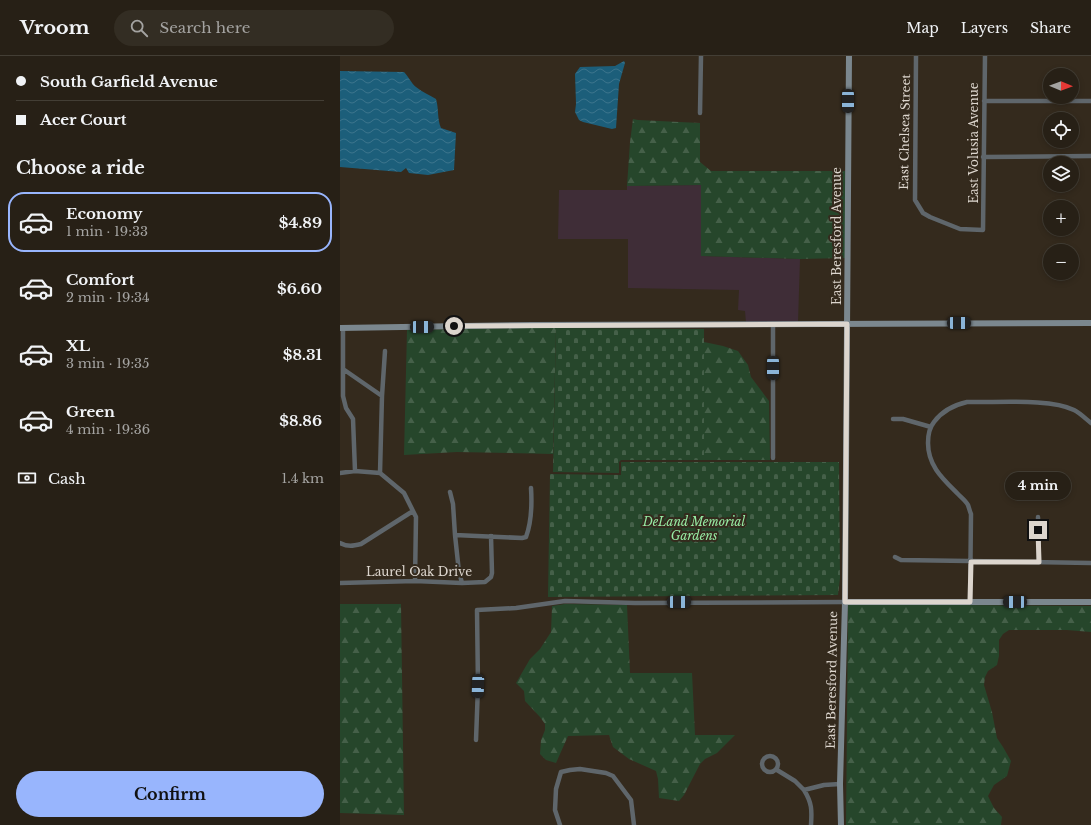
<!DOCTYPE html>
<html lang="en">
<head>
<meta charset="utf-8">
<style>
  :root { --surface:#272016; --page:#332d23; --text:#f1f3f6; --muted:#a4a3a1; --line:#433e35; --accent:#98b5fd }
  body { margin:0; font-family:"Libre Baskerville",serif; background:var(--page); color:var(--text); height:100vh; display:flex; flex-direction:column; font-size:15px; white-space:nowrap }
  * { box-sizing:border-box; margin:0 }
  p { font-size:13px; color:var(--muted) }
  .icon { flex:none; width:22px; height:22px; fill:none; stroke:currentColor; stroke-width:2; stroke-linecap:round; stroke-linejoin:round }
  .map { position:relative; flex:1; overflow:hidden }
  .details { display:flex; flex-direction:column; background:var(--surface); width:340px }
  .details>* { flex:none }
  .guide { display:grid; align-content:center; height:88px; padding:0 16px; background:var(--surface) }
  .needle { width:26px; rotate:91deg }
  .controls { position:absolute; left:703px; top:12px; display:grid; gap:8px }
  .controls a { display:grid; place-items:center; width:36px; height:36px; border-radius:50%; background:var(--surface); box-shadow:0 2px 6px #0003,0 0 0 1px var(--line); font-size:20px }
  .end { position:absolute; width:18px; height:18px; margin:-9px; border:5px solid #dcd5cd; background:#111; box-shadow:0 0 0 2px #111 }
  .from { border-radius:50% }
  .bubble { position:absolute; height:28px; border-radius:14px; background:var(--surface); box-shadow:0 2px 6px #0003,0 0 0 1px var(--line); font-size:13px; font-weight:700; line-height:28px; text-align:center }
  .car { position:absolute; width:12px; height:24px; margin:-12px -6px; border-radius:5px; box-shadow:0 0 3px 1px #0007; background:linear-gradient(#222 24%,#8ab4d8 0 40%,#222 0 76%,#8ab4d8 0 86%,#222 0) }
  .guide b { display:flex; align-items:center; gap:14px; height:38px; font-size:15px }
  .guide b+b { border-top:1px solid var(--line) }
  .guide i { width:10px; height:10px; background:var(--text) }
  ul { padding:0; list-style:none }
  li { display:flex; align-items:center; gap:12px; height:60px; margin:0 8px 6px; padding:0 8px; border:2px solid transparent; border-radius:16px }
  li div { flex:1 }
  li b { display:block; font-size:15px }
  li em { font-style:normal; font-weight:700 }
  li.on { border-color:var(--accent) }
  li>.icon { width:36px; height:36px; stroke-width:1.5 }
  h2 { padding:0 16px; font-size:18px; line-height:48px }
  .pay { display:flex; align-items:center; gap:10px; height:44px; padding:0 16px; font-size:15px }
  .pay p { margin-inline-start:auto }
  .action { display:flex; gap:8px; margin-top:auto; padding:8px 16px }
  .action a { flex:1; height:46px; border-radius:24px; background:var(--accent); color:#111; font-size:16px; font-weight:700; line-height:46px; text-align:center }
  header { display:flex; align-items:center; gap:24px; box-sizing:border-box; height:56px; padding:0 20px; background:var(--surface); border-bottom:1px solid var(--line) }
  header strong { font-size:19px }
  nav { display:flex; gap:22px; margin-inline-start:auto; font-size:14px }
  .search { width:280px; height:36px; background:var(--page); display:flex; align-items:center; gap:10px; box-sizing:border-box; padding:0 14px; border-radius:22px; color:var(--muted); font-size:15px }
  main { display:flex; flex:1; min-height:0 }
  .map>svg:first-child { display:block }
  .commercial { fill:#3f2d37 }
  .forest { fill:url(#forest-firs) }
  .cemetery { fill:url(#cemetery-stones) }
  .water { fill:url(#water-waves) }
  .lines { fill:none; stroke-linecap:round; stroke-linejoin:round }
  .street { stroke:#5f666b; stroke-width:4.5 }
  .secondary { stroke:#7b878e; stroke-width:6 }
  .route { stroke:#dcd5cd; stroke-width:5 }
  .labels { text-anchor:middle; stroke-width:4; stroke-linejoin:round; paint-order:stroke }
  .street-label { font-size:12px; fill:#dcd5cd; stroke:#342a1d }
  .park-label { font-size:12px; font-style:italic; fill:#97eca4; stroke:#342a1d }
</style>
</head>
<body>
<header>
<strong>Vroom</strong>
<div class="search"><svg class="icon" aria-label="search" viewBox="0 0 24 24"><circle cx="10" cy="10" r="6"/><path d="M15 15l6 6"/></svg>Search here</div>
<nav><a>Map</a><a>Layers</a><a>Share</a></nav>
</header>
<main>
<section class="details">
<div class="guide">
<b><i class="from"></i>South Garfield Avenue</b>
<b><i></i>Acer Court</b>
</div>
<h2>Choose a ride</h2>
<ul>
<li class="on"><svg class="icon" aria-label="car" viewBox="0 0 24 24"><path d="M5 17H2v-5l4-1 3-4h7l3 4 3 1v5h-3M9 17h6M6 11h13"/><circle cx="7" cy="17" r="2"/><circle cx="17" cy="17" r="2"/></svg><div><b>Economy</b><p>1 min · 19:33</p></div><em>$4.89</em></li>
<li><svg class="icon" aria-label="car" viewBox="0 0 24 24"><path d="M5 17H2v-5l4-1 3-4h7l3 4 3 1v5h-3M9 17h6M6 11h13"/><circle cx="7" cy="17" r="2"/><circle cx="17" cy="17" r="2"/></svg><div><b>Comfort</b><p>2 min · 19:34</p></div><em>$6.60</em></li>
<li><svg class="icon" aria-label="car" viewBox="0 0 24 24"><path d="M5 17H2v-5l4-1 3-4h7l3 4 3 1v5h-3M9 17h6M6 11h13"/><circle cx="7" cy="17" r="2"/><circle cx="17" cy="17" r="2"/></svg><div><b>XL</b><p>3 min · 19:35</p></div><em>$8.31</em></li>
<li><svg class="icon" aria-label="car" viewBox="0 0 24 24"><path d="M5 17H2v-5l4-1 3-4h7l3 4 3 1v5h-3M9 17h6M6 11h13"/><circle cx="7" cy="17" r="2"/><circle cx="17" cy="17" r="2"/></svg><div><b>Green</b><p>4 min · 19:36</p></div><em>$8.86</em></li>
</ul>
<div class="pay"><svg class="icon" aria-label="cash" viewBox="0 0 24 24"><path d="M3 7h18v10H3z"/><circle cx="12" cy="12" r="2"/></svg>Cash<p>1.4 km</p></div>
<div class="action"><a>Confirm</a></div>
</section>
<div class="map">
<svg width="751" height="769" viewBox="0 0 751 769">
  <defs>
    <pattern id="forest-firs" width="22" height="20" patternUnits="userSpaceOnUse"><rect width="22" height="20" fill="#26462b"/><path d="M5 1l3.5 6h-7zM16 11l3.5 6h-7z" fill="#456049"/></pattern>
    <pattern id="cemetery-stones" width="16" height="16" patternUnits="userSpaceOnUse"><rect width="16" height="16" fill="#26462b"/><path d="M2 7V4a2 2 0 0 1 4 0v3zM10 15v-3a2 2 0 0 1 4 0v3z" fill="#456049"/></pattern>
    <pattern id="water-waves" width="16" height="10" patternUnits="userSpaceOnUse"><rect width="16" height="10" fill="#1c5e7a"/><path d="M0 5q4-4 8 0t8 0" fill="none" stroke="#3c748c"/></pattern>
  </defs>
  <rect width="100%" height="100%" fill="#342a1d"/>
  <path class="commercial" d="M361,129v71l99,3 -2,63 -52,1 -1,-12 -7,-1 1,-20 -111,-2v-49h-70l1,-49h68v-4z"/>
  <path class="forest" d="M293,63l5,1 62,3v39l11,9h134v87l-45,1 -99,-3v-71l-74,1 3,-44z
    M181,272h35l-3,126 -96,-2 -53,3 3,-125z
    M364,286l19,4 15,5 10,14 3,12 18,24 1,59h-66z
    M0,548h61l3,211 -64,-2z
    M225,548l62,1 3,68h62l3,62h40l-18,18 -12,6 -5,5 -16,31 -5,6 -20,-3 -1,-19 -2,-8 -27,-12 -16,-12 -4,-12 -41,1 -12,27 -10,-3 -6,-6 1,-14 4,-10v-6l-5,-7 -15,-16 -1,-10 -8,-8 14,-24 10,-10 11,-17 1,-26z
    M508,548l243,2v26l-24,-2h-58l-6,4 -4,6v16l-2,9 -9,6 -3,6 -1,8 8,27 5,26 6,9 8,14 -4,15 -13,9 -6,11 6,12 8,9 -1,8h-155z"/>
  <path class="cemetery" d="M216,272l148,1v131h-83l-2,2v11l-66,-1z
    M281,406h218l1,116 -2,17 -290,2 2,-123 71,1z"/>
  <path class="water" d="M284,5l1,2 -6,21 -3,44 -4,1 -29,-7 -4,-2 -4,-8 1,-8 -1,-30 5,-7 35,-1z
    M0,15l64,1c5,5 7,11 12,15 6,5 14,8 20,12 3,10 1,20 5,29l15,5 -2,37 -26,5 -19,-2 -3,-5 -5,4 -61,-5z"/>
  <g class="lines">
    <path class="street" d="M576,0l-1,144 8,13 7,4 30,12 23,1 2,-174
      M644,45h107
      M360,57l1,-57
      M643,101l108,-1
      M433,269v133
      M3,272v68l3,12 7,11 2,52
      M3,313l39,27 -2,77 24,20 12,24 -1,64
      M42,340l3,-45
      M553,363h10l28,8
      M0,417l15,-2 25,2
      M110,436l3,12 2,31 67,3 4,-1c6,-16 6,-33 5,-49
      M698,461l1,45
      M115,479l4,37 3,11
      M0,487c8,4 13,3 21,1l52,-33
      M555,501l6,3 190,3
      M0,527l75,-2 47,2 23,-1 6,-5 1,-4 -1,-37
      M630,546l1,-88c-1,-2 -2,-6 -3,-9 -2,-4 -7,-8 -10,-11 -15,-15 -30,-28 -30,-51 0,-8 1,-15 6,-21 8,-11 20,-17 33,-20 28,1 83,-4 107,8 6,3 12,9 17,13
      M136,684l2,-54 -1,-76 39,-2 49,-7 70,2 210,-1
      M422 708a8 8 0 1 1 16 0a8 8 0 1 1-16 0Z
      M437,714l18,11 9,9 20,-5 16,-1
      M464,734c8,13 8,20 7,35
      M220,769l-5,-15 1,-21 5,-17 9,-2 10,-1 26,4 7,3 18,24 3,25"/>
    <path class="secondary" d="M0,272l192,-3 559,-2
      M505,546h246
      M501,769l-1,-41 5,-182 4,-546"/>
  </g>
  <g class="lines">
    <path class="route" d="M114,270l393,-2 -2,278h125l1,-40h68l-1,-32"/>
  </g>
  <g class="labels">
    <g class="street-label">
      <text transform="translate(565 76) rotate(-89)" y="4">East Chelsea Street</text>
      <text transform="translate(634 87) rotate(-90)" y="4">East Volusia Avenue</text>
      <text transform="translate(497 180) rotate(-90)" y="4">East Beresford Avenue</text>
      <text x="79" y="520">Laurel Oak Drive</text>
      <text transform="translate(492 624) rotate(-89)" y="4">East Beresford Avenue</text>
    </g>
    <g class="park-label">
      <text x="354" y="470">DeLand Memorial<tspan x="354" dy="14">Gardens</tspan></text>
    </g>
  </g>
</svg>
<div class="controls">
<a><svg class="needle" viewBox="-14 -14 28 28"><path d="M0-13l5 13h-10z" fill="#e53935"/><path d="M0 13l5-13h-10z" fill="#a4a3a1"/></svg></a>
<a><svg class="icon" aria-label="locate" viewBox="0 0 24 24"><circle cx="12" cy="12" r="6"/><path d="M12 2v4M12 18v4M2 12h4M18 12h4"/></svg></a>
<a><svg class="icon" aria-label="layers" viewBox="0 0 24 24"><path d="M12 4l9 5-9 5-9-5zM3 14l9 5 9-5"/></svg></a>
<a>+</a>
<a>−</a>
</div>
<i class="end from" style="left:114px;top:270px"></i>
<i class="end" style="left:698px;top:474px"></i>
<div class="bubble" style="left:665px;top:416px;width:66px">4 min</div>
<i class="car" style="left:508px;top:45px;rotate:180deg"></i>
<i class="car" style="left:619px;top:267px;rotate:90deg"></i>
<i class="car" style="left:82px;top:271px;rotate:89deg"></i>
<i class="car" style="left:433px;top:312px;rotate:180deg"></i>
<i class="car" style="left:339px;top:546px;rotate:89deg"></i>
<i class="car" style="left:675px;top:546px;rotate:270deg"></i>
<i class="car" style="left:138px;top:630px;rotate:182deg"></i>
</div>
</main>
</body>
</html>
